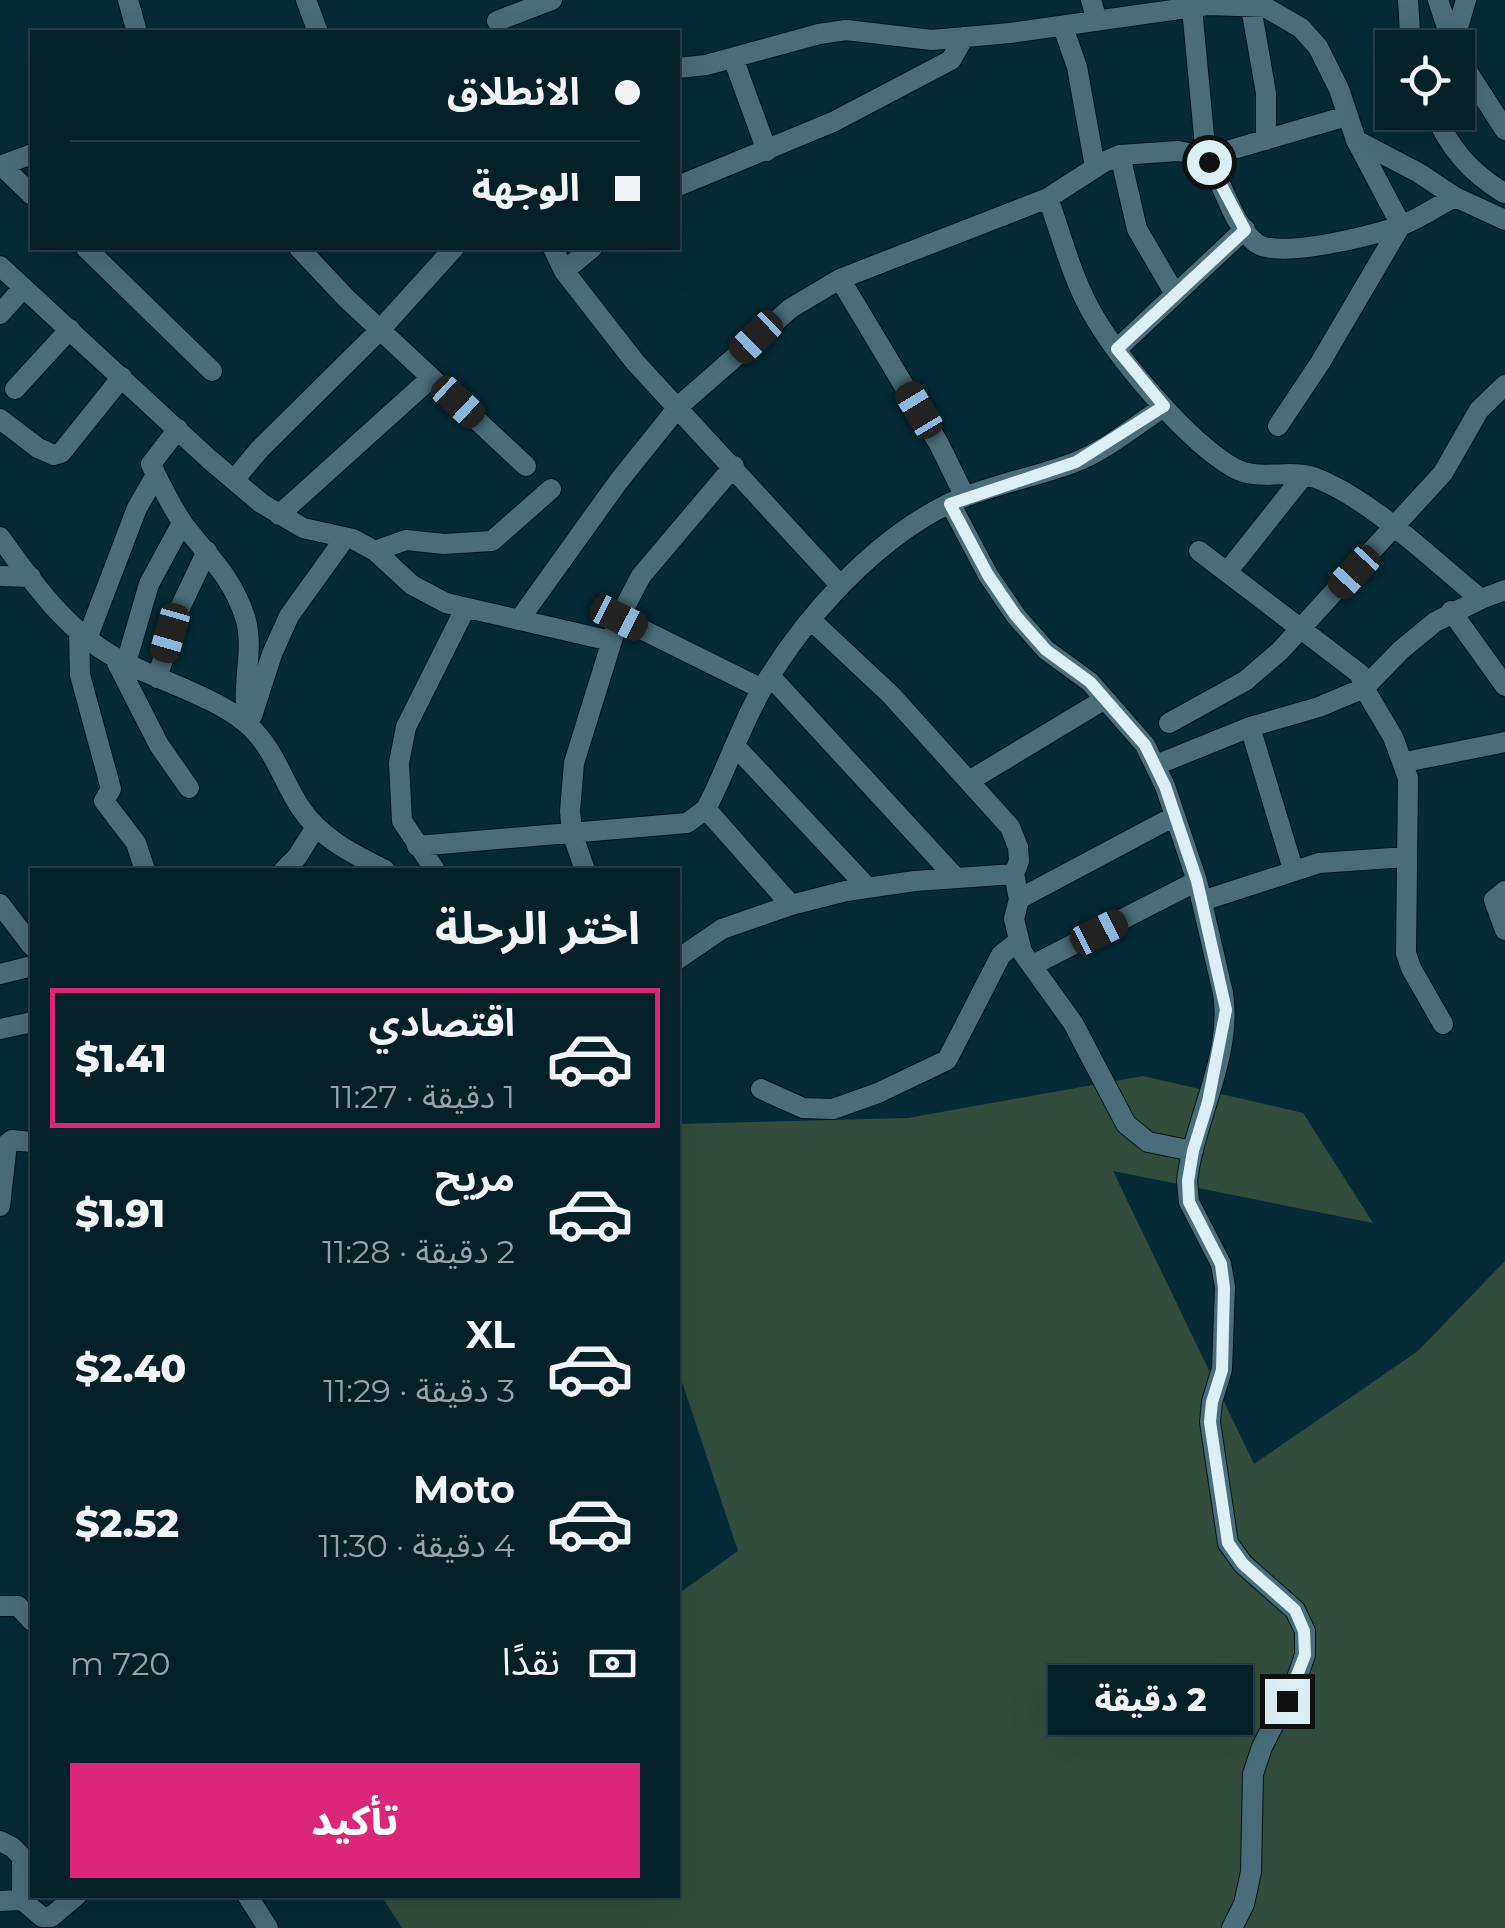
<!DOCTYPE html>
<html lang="ar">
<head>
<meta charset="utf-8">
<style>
  :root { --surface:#042128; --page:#0d2930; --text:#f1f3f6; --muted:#97a3a8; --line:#253e45; --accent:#db2777 }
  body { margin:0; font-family:Montserrat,"Noto Sans Arabic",sans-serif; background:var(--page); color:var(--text); direction:rtl; height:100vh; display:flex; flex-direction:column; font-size:38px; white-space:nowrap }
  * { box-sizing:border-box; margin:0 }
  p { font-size:32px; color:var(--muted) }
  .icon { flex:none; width:55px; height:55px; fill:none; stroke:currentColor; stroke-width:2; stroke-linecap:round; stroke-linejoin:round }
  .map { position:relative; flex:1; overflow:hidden; direction:ltr }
  .panel { position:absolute; left:30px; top:868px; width:650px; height:1030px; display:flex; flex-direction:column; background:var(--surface); border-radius:0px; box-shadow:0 10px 40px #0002,0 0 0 2px var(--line); direction:rtl }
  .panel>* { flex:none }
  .hud { position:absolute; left:30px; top:30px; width:650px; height:220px; border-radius:0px; box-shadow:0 10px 40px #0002,0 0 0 2px var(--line); direction:rtl; display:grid; align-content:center; height:220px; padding:0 40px; background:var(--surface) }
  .buttons { position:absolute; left:1375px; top:30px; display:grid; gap:20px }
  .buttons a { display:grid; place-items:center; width:100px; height:100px; border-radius:0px; background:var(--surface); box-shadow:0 10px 40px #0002,0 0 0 2px var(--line); font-size:50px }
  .end { position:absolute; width:45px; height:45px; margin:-22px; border:12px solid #dbeff5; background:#111; box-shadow:0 0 0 5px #111 }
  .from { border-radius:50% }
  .bubble { position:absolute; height:70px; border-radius:0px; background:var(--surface); box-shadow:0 10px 40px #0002,0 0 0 2px var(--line); font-size:32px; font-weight:800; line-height:70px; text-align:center; direction:rtl }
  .car { position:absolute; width:30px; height:60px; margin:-30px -15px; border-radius:12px; box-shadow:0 0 8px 2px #0007; background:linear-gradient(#222 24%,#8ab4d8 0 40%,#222 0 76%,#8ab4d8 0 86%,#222 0) }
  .hud b { display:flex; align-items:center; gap:35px; height:95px; font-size:38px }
  .hud b+b { border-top:2px solid var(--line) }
  .hud i { width:25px; height:25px; background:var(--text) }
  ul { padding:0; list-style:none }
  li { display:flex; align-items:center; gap:30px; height:140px; margin:0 20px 15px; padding:0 20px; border:5px solid transparent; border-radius:0px }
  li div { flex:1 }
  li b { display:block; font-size:38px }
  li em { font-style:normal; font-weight:800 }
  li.active { border-color:var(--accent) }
  li>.icon { width:90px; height:90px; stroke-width:1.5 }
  h2 { padding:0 40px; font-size:45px; line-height:120px }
  .pay { display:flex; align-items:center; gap:25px; height:110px; padding:0 40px; font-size:38px }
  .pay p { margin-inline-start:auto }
  .action { display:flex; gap:20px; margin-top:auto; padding:20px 40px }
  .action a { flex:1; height:115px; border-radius:0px; background:var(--accent); color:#fff; font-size:40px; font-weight:800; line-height:115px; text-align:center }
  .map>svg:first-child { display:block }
  .green { fill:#324d3d }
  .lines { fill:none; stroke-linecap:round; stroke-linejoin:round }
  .minor-casing { stroke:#00141b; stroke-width:22 }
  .minor { stroke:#496e79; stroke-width:20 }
  .route { stroke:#dbeff5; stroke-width:12 }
</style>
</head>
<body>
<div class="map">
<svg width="1505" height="1928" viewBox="0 0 1505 1928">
  <rect width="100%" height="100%" fill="#052c36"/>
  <path class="green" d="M1143,1076l160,37 70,110 -260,-52 141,293 164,-113 87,-90v667h-1103l-21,-33h297v-301l60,-43 -60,-181v-246l230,-6z"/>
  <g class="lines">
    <g class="minor-casing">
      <path id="minor" d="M128,0l9,32
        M306,0l12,32
        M1091,0l6,21
        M1408,0l3,48
        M1438,0l16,48
        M1251,7l15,86v47
        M1192,8l14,149 141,-41
        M497,21l55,-21
        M1063,27l14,40 18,100
        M1453,44l13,-44
        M1458,57l47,73
        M733,58l34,93
        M678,68l28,-3 113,-31 27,-4 86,10 78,-7 198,-28 57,2 36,21 17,19 21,42 17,51 63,33 36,24 50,23
        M1434,112c15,36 37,61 70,81
        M1120,155l17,74 38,65
        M0,166l32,-12
        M2,166l30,29
        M678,186l155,-64 118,-62 13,-23
        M1048,198c14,39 25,84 47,120 27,45 93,124 139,150 25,14 55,0 82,10 58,23 116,82 165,121l24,-9
        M86,248l126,123
        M299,248l47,50 180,168
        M553,248l11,23 71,91 205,223
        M0,266l209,193 52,44 42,25 50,11 22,12 31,-11 38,4 48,-3 59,-52
        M564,271l28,-23
        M840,279l99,165 26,53
        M0,314l23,-26
        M1117,349l128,-120
        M15,389l55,-60
        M0,419l38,29 16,7 7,-2 61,-76
        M1278,426l42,-63 81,-138 -45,-85
        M178,429l-27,35c7,16 24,49 34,62 25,33 46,49 60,91 11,36 -7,73 5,109
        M234,480l25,-30 121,-120 74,-82
        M950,503l38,72 28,41 30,34 44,32 55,63 20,41 32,95 26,112c10,62 -29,127 -36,188l2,21 32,62 4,23 -3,82 -10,33 -2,20 18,121 15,21 52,46 10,21v24l-9,26 -34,66 -9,27 -2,98 -7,32 -12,24
        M279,515l152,-137
        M0,537c32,45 67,94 116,121 40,22 96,37 130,65 27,23 36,56 54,84 20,31 53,47 85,63
        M375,551l37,34 34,18 165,38
        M1199,551l161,123 4,14 29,49 15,41 -2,175 5,15 32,56
        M1227,572l77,-97
        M0,576l31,1
        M1451,611l54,75
        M619,618l143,71
        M519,620l99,-138 61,-76 112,-98 49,-29 208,-81 56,-36 16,-7 58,-4 27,5c19,26 25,66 51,87 23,17 117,-8 144,-17 19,-7 37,-20 55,-29
        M811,620l80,75 119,132 8,20 1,14 -5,13 5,25 -5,20 8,33 51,71 53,101 22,18 45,9
        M79,633l1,42 31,114 -7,12 32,42 9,27
        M87,639l50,-131 19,-33
        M114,657l45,88 30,43
        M126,663l23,-79 33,-61
        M771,677l185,201
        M157,678l21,-66 29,-61
        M252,716l20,-62 17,-38 56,-78
        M1169,723l76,-42 35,-30 163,-178 36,-63 26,-25
        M1250,727l43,142
        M736,747l132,141
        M1405,762l100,-20
        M1156,765l94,-38 69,-20 45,-19 37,-38 34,-28 46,-23
        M969,781l136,-82
        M706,809l85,96
        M417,846l270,-23 19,-14 5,-10c18,-36 31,-76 51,-110 43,-73 112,-149 188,-186 39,-18 83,-25 123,-40 33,-12 62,-38 91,-56
        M284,870l13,-13 19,-30
        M435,870l-33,-49 -3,-58 7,-36 59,-118
        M585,870l-13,-37 -2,-22 4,-48 45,-145 22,-42 93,-110
        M1505,891l-11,9 11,30
        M1019,899l154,-82
        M1202,901l117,-38 87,-6
        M0,904l32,42
        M678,959l44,-30 69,-24 55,-14 69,-10 99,-7
        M1033,965l164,-84
        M0,974l32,-8
        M0,1029l32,-7
        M761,1089l42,19 30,1 45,-16 69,-33 54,-105 16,-13
        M0,1206l7,-62 5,-4 20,2
        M0,1606h18l14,15
        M0,1841l12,6 10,10v43
        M247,1895l21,33
        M0,1901l22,-1 20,17h9l26,-22"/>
    </g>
    <use href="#minor" class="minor"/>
  </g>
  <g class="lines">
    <path class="route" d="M1209,162l36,68 -128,119 47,57 -88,56 -126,42 38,71 28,41 30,34 44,32 55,63 20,41 32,95 29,129 -18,92 -15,49 -5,30 1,21 32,62 3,24 -2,82 -10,32 -2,20 18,121 15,21 52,46 9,21 1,24 -18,46"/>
  </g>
</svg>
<div class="buttons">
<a><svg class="icon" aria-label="locate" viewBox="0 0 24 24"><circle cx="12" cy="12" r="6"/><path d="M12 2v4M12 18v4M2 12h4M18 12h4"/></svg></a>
</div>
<i class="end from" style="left:1209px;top:162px"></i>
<i class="end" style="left:1287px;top:1701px"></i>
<div class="bubble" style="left:1048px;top:1665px;width:205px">2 دقيقة</div>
<i class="car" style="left:756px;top:337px;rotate:226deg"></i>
<i class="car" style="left:458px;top:402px;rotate:133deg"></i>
<i class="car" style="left:919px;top:410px;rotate:329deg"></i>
<i class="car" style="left:1354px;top:572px;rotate:223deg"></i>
<i class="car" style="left:619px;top:618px;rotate:117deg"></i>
<i class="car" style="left:170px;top:633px;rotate:196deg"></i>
<i class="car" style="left:1099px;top:932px;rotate:63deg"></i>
<div class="hud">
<b><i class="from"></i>الانطلاق</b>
<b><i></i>الوجهة</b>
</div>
<section class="panel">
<h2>اختر الرحلة</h2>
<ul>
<li class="active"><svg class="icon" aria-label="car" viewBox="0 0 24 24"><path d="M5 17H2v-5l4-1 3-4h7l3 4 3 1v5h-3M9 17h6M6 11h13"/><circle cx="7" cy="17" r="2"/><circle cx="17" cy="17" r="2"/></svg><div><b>اقتصادي</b><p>1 دقيقة · 11:27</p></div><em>$1.41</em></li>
<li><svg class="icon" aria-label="car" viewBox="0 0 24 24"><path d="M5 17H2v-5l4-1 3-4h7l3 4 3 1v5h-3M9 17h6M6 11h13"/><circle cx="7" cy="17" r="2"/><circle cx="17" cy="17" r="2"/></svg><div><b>مريح</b><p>2 دقيقة · 11:28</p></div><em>$1.91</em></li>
<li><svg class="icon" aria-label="car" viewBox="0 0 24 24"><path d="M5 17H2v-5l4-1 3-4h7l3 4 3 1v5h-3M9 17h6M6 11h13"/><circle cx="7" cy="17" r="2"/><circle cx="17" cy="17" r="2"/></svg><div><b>XL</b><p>3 دقيقة · 11:29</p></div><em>$2.40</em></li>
<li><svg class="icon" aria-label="car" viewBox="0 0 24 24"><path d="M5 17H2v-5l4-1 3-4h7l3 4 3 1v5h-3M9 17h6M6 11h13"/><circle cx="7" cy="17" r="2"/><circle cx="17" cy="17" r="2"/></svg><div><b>Moto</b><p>4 دقيقة · 11:30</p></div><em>$2.52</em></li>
</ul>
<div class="pay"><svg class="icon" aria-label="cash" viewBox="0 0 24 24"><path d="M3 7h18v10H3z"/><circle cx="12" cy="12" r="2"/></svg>نقدًا<p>720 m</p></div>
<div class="action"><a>تأكيد</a></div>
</section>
</div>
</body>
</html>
